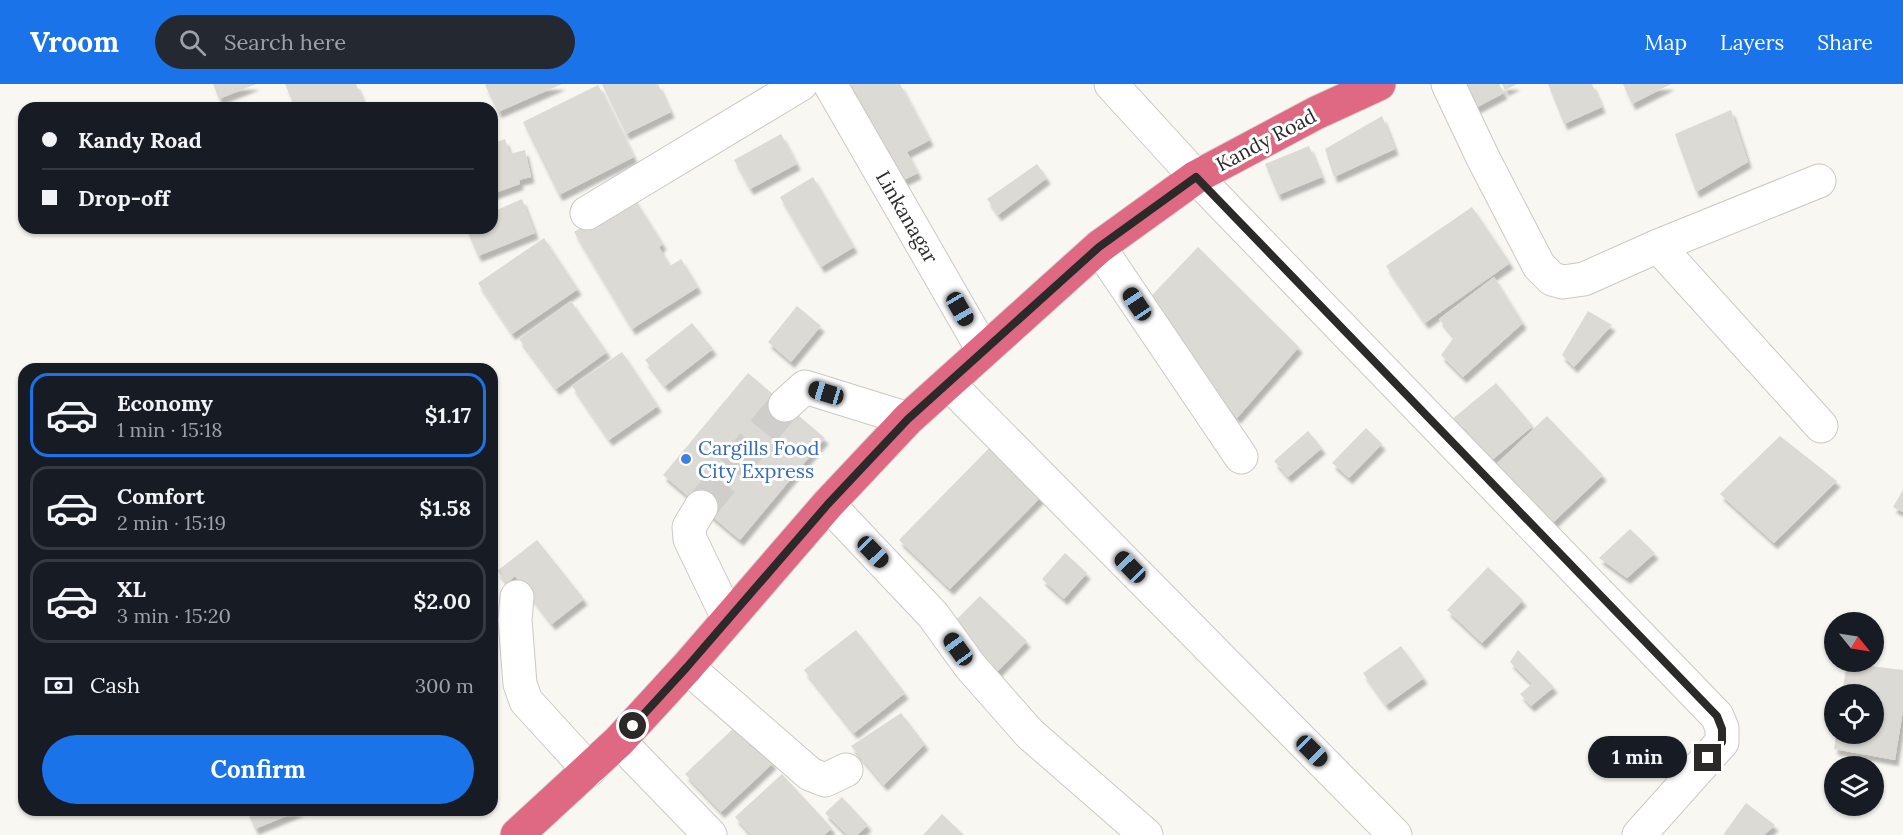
<!DOCTYPE html>
<html lang="en">
<head>
<meta charset="utf-8">
<style>
  :root { --surface:#171b24; --page:#242831; --text:#f1f3f6; --muted:#9ea1a6; --line:#363941; --accent:#1a73e8 }
  body { margin:0; font-family:Lora,serif; background:var(--page); color:var(--text); height:100vh; display:flex; flex-direction:column; font-size:22px; white-space:nowrap }
  * { box-sizing:border-box; margin:0 }
  p { font-size:20px; color:var(--muted) }
  .icon { flex:none; width:33px; height:33px; fill:none; stroke:currentColor; stroke-width:2; stroke-linecap:round; stroke-linejoin:round }
  .map { position:relative; flex:1; overflow:hidden }
  .drawer { position:absolute; left:18px; top:279px; width:480px; height:453px; display:flex; flex-direction:column; background:var(--surface); border-radius:18px; box-shadow:0 2px 4px #0004 }
  .drawer>* { flex:none }
  .guide { position:absolute; left:18px; top:18px; width:480px; height:132px; border-radius:18px; box-shadow:0 2px 4px #0004; display:grid; align-content:center; height:132px; padding:0 24px; background:var(--surface) }
  .needle { width:39px; rotate:120deg }
  .fabs { position:absolute; left:1824px; top:528px; display:grid; gap:12px }
  .fabs a { display:grid; place-items:center; width:60px; height:60px; border-radius:50%; background:var(--surface); box-shadow:0 2px 4px #0004; font-size:30px }
  .end { position:absolute; width:27px; height:27px; margin:-14px; border:8px solid #2b2a28; background:#fff; box-shadow:0 0 0 3px #fff }
  .from { border-radius:50% }
  .bubble { position:absolute; height:42px; border-radius:21px; background:var(--surface); box-shadow:0 2px 4px #0004; font-size:20px; font-weight:700; line-height:42px; text-align:center }
  .car { position:absolute; width:18px; height:36px; margin:-18px -9px; border-radius:8px; box-shadow:0 0 4px 2px #0007; background:linear-gradient(#222 24%,#8ab4d8 0 40%,#222 0 76%,#8ab4d8 0 86%,#222 0) }
  .guide b { display:flex; align-items:center; gap:21px; height:57px; font-size:22px }
  .guide b+b { border-top:2px solid var(--line) }
  .guide i { width:15px; height:15px; background:var(--text) }
  ul { padding:10px 0 0; list-style:none }
  li { display:flex; align-items:center; gap:18px; height:84px; margin:0 12px 9px; padding:0 12px; border:3px solid var(--line); border-radius:18px }
  li div { flex:1 }
  li b { display:block; font-size:22px }
  li em { font-style:normal; font-weight:700 }
  li.selected { border-color:var(--accent) }
  li>.icon { width:54px; height:54px; stroke-width:1.5 }
  .pay { display:flex; align-items:center; gap:15px; height:66px; padding:0 24px; font-size:22px }
  .pay p { margin-inline-start:auto }
  .button { display:flex; gap:12px; margin-top:auto; padding:12px 24px }
  .button a { flex:1; height:69px; border-radius:36px; background:var(--accent); color:#fff; font-size:24px; font-weight:700; line-height:69px; text-align:center }
  header { display:flex; align-items:center; gap:36px; box-sizing:border-box; height:84px; padding:0 30px; background:var(--accent); color:#fff }
  header strong { font-size:28px }
  nav { display:flex; gap:33px; margin-inline-start:auto; font-size:21px }
  .search { width:420px; height:54px; background:var(--page); display:flex; align-items:center; gap:15px; box-sizing:border-box; padding:0 21px; border-radius:33px; color:var(--muted); font-size:22px }
  .map>svg:first-child { display:block }
  .building { fill:#dbdad5; filter:url(#shadow) }
  .lines { fill:none; stroke-linecap:round; stroke-linejoin:round }
  .minor-tunnel { stroke:#cfceca; stroke-width:33; stroke-dasharray:33 16; stroke-linecap:butt }
  .minor-casing { stroke:#cac9c4; stroke-width:35 }
  .highway-casing { stroke:#d5d4d4; stroke-width:35 }
  .minor { stroke:#fff; stroke-width:33 }
  .highway { stroke:#df6883; stroke-width:33 }
  .route { stroke:#2b2a28; stroke-width:8 }
  .shop-dot { fill:#3f7fe0; stroke:#fff; stroke-width:2 }
  .labels { text-anchor:middle; stroke-width:6; stroke-linejoin:round; paint-order:stroke }
  .street-label { font-size:20px; fill:#2b2a28; stroke:#fff }
  .shop-label { font-size:20px; fill:#366cbe; stroke:#fff; text-anchor:start }
</style>
</head>
<body>
<header>
<strong>Vroom</strong>
<div class="search"><svg class="icon" aria-label="search" viewBox="0 0 24 24"><circle cx="10" cy="10" r="6"/><path d="M15 15l6 6"/></svg>Search here</div>
<nav><a>Map</a><a>Layers</a><a>Share</a></nav>
</header>
<div class="map">
<svg width="1903" height="751" viewBox="0 0 1903 751">
  <defs>
    <filter id="shadow"><feDropShadow dx="3.5" dy="6" stdDeviation="1.5" flood-color="#0004"/></filter>
  </defs>
  <rect width="100%" height="100%" fill="#f8f7f2"/>
  <path class="building" d="M213,0h43l-37,15z
    M285,0h71l10,24h-71z
    M487,0h75l-64,28 -13,-27z
    M602,0h56l13,28 -45,22z
    M835,0h65l30,56 -23,12 11,21 -22,11z
    M1452,0h47l5,9 -36,19z
    M1502,0h15l-12,6z
    M1548,0h44l10,23 -38,17z
    M1623,0h48l-39,20z
    M598,1l36,72 -75,38 -36,-73z
    M1731,26l17,52 -52,30 -21,-58z
    M1382,32l13,33 -61,28 -9,-28z
    M781,50l16,30 -47,25 -16,-29z
    M505,55l5,15 15,-4 6,27 -12,3 1,4 -28,10v-50z
    M1309,62l13,31 -44,18 -13,-31z
    M1037,80l10,14 -49,37 -11,-16z
    M813,93l41,70 -33,20 -41,-70z
    M632,111l31,49 -4,3 11,19 11,-7 17,28 -66,42 -58,-97z
    M522,115l13,34 -57,23 -12,-28h26v-16z
    M1472,123l38,56 -85,60 -39,-57z
    M544,154l34,51 -66,45 -34,-51z
    M1198,163l101,100 -62,71 -104,-103z
    M1494,193l29,46 -60,54 -22,-22 13,-18 -15,-18z
    M571,217l36,51 -51,37 -37,-50z
    M797,222l24,20 -30,36 -23,-20z
    M1588,227l24,14 -38,42 -12,-12z
    M692,239l21,26 -48,37 -20,-26z
    M622,268l36,54 -49,34 -37,-54z
    M748,289l77,65 -85,102 -77,-65z
    M1496,299l37,43 -47,39 -35,-45z
    M1547,332l56,59 -61,58 -56,-59z
    M1366,344l16,16 -33,34 -17,-15z
    M1308,347l14,17 -34,29 -14,-16z
    M1780,352l57,45 -63,62 -54,-49z
    M993,360l51,50 -94,95 -51,-49z
    M1903,406v22l-10,-5z
    M1630,445l25,24 -28,25 -28,-20z
    M537,456l47,59 -32,25 -37,-48 -8,7 -10,-12z
    M1065,469l22,20 -23,26 -22,-20z
    M1488,483l35,33 -41,43 -35,-33z
    M980,512l47,45 -31,32 -47,-46z
    M856,546l49,63 -51,40 -50,-63z
    M1401,562l23,32 -38,27 -23,-32z
    M1518,566l36,37 -23,19 -11,-12 12,-10 -22,-22z
    M1847,579l56,7v40l-8,50 -61,-11 2,-15h38v-40h-32z
    M901,629l24,31 -41,41 -33,-39z
    M737,641l36,38 -52,49 -36,-38z
    M782,690l50,54 -8,7h-73l-16,-18z
    M842,713l26,28 -11,10h-10l-22,-22z
    M1746,719l29,22 -11,10h-41z
    M247,726h54l-46,19z
    M942,730l22,21h-41z"/>
  <g class="lines">
    <path class="minor-tunnel" d="M701,423l84,-102"/>
    <g class="minor-casing">
      <path id="minor" d="M830,0l153,266
        M1111,0l85,93 521,539 5,12v14l-83,93
        M1448,0l35,74 56,108 13,13 11,3 21,-3 74,-33 161,-65
        M587,129l214,-129
        M1658,162l163,180
        M1099,163l142,210
        M948,299l447,452
        M785,321l20,-18 103,32
        M828,420l105,111 37,51 60,68 116,101
        M701,423l-12,20 1,12 38,79
        M517,513l-2,23 5,64 6,17 63,69
        M687,583l123,107 15,6 21,-10
        M619,657l91,94"/>
    </g>
    <g class="highway-casing">
      <path id="highway" d="M517,751l102,-94 68,-74 141,-163 80,-85 191,-172 97,-70 120,-64 63,-29"/>
    </g>
    <use href="#minor" class="minor"/>
    <use href="#highway" class="highway"/>
  </g>
  <g class="lines">
    <path class="route" d="M633,642l54,-59 141,-163 80,-85 191,-172 97,-70 521,539 5,13v13l-14,16"/>
  </g>
  <circle class="shop-dot" cx="686" cy="375" r="6"/>
  <g class="labels">
    <g class="street-label">
      <text transform="translate(1266 56) rotate(-28)" y="7">Kandy Road</text>
      <text transform="translate(907 133) rotate(60)" y="7">Linkanagar</text>
    </g>
    <g class="shop-label">
      <text x="698" y="371">Cargills Food<tspan x="698" dy="23">City Express</tspan></text>
    </g>
  </g>
</svg>
<div class="fabs">
<a><svg class="needle" viewBox="-14 -14 28 28"><path d="M0-13l5 13h-10z" fill="#e53935"/><path d="M0 13l5-13h-10z" fill="#9ea1a6"/></svg></a>
<a><svg class="icon" aria-label="locate" viewBox="0 0 24 24"><circle cx="12" cy="12" r="6"/><path d="M12 2v4M12 18v4M2 12h4M18 12h4"/></svg></a>
<a><svg class="icon" aria-label="layers" viewBox="0 0 24 24"><path d="M12 4l9 5-9 5-9-5zM3 14l9 5 9-5"/></svg></a>
</div>
<i class="end from" style="left:633px;top:642px"></i>
<i class="end" style="left:1708px;top:674px"></i>
<div class="bubble" style="left:1588px;top:652px;width:99px">1 min</div>
<i class="car" style="left:1137px;top:220px;rotate:326deg"></i>
<i class="car" style="left:960px;top:225px;rotate:150deg"></i>
<i class="car" style="left:826px;top:309px;rotate:287deg"></i>
<i class="car" style="left:873px;top:468px;rotate:136deg"></i>
<i class="car" style="left:1130px;top:483px;rotate:316deg"></i>
<i class="car" style="left:958px;top:565px;rotate:324deg"></i>
<i class="car" style="left:1312px;top:667px;rotate:135deg"></i>
<div class="guide">
<b><i class="from"></i>Kandy Road</b>
<b><i></i>Drop-off</b>
</div>
<section class="drawer">
<ul>
<li class="selected"><svg class="icon" aria-label="car" viewBox="0 0 24 24"><path d="M5 17H2v-5l4-1 3-4h7l3 4 3 1v5h-3M9 17h6M6 11h13"/><circle cx="7" cy="17" r="2"/><circle cx="17" cy="17" r="2"/></svg><div><b>Economy</b><p>1 min · 15:18</p></div><em>$1.17</em></li>
<li><svg class="icon" aria-label="car" viewBox="0 0 24 24"><path d="M5 17H2v-5l4-1 3-4h7l3 4 3 1v5h-3M9 17h6M6 11h13"/><circle cx="7" cy="17" r="2"/><circle cx="17" cy="17" r="2"/></svg><div><b>Comfort</b><p>2 min · 15:19</p></div><em>$1.58</em></li>
<li><svg class="icon" aria-label="car" viewBox="0 0 24 24"><path d="M5 17H2v-5l4-1 3-4h7l3 4 3 1v5h-3M9 17h6M6 11h13"/><circle cx="7" cy="17" r="2"/><circle cx="17" cy="17" r="2"/></svg><div><b>XL</b><p>3 min · 15:20</p></div><em>$2.00</em></li>
</ul>
<div class="pay"><svg class="icon" aria-label="cash" viewBox="0 0 24 24"><path d="M3 7h18v10H3z"/><circle cx="12" cy="12" r="2"/></svg>Cash<p>300 m</p></div>
<div class="button"><a>Confirm</a></div>
</section>
</div>
</body>
</html>
